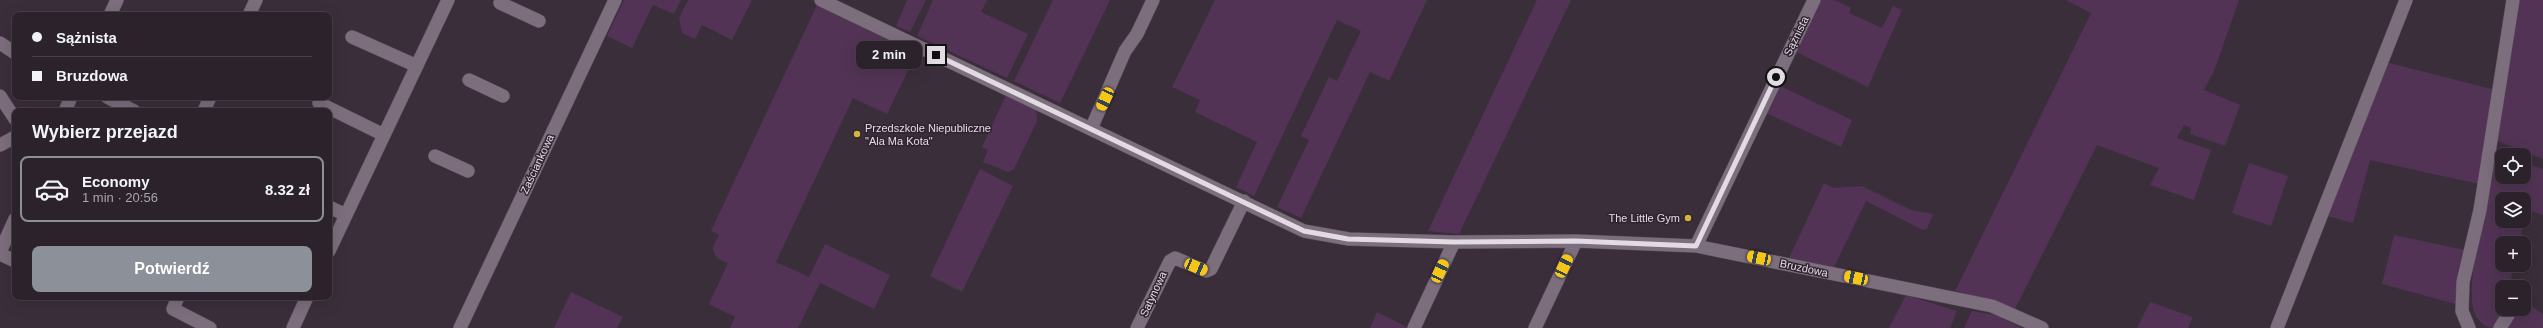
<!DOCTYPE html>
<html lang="pl">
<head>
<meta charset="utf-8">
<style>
  :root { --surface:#2c222c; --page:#342a34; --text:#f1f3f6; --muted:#a6a4a9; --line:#483f48; --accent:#8c9099 }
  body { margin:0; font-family:Helvetica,sans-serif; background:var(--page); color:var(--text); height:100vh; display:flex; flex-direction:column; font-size:15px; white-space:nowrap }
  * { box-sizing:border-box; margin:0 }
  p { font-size:13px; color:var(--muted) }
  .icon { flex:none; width:22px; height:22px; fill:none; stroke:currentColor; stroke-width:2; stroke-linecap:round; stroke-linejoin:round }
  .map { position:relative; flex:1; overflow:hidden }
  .sheet { position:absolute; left:12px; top:108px; width:320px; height:192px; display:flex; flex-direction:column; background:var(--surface); border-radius:8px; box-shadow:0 4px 16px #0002,0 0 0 1px var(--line) }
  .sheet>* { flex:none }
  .top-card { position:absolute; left:12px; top:12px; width:320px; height:88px; border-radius:8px; box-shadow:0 4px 16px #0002,0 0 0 1px var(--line); display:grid; align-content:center; height:88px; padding:0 20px; background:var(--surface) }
  .controls { position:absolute; left:2495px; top:148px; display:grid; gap:8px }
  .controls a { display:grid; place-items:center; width:36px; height:36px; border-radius:8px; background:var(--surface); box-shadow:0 4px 16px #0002,0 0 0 1px var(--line); font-size:20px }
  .end { position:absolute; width:18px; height:18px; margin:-9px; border:5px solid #e3dbe4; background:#111; box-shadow:0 0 0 2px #111 }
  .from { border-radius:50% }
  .bubble { position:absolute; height:28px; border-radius:8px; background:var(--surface); box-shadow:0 4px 16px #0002,0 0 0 1px var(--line); font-size:13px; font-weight:800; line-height:28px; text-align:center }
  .car { position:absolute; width:12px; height:24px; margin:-12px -6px; border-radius:5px; box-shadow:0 0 3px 1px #0007; background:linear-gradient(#f5c518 24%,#345 0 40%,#f5c518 0 76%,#345 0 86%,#f5c518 0) }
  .top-card b { display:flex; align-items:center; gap:14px; height:38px; font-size:15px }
  .top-card b+b { border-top:1px solid var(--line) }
  .top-card i { width:10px; height:10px; background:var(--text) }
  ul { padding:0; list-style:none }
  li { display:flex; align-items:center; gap:12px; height:66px; margin:0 8px 6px; padding:0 12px; border:2px solid transparent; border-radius:8px }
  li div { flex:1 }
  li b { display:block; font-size:15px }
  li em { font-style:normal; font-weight:800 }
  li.selected { border-color:var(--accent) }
  li>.icon { width:36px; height:36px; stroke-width:1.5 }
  h2 { padding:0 20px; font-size:18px; line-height:48px }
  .button { display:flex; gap:8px; margin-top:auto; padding:8px 20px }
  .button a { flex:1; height:46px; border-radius:8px; background:var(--accent); color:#fff; font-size:16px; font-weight:800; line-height:46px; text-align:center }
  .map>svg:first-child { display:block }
  .green { fill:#523355; fill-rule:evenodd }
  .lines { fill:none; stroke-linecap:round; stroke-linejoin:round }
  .minor-casing { stroke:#574d58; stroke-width:14 }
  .minor { stroke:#7c6e7d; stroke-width:13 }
  .route { stroke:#e3dbe4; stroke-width:5 }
  .poi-dot { fill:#d2b635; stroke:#302431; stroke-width:1.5 }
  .labels { text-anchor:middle; stroke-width:3; stroke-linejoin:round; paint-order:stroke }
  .street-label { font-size:11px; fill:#e3dbe4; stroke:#302431 }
  .poi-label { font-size:11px; fill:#e3dbe4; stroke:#302431; text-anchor:start }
</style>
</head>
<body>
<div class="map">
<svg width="2543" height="328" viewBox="0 0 2543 328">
  <rect width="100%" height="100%" fill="#3a2e3b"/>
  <path class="green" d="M624,0h57l-7,14 -21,-9 -21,43 -25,-12z
    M688,0h64l-20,40 -30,-15 -7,14 -13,-6 -3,-15z
    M907,0h19l-16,32 -14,-6z
    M933,0h54l-6,12 47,22 -21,44 -90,-42z
    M1053,0h57l-50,103 -46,-22z
    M1215,0h212l-38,81 -19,-9 -69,146 -24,-11 32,-67 -8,-4 28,-59 8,4 24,-50 -24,-11 -83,176 -18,-9 21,-45 -62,-30 5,-12 -28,-13z
    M1537,0h34l-112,234 -31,-3z
    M1817,0h17l17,8 -2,5 33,15 11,-22 9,4 -34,77 -76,-37z
    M2066,0h173l-25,71 -10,19 36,15 -15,41 -35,-12 1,-6 -7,-3 -7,13 34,12 -17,50 -44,-15 9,-17 -62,-23 -82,164 -60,-18 136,-278z
    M2517,0h26v159l-48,-19z
    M817,5l100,47 -30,62 -34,-16 -77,164 33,15 16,-33 65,31 -16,34 -54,-26 -22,45h-68l5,-11 -26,-13 19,-41c-8,-2 -15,-7 -15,-16l6,-12 -8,-4z
    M2386,62l109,28 -16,94 -109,-24 -17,63 -30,-8z
    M1780,86l72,34 -11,27 -75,-34z
    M1006,95l30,12 1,14 -23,48 -6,3 -25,-10 5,-12 -6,-3z
    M2499,155l3,1v21h22v-14l19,6v46l-16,-5 -8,33h-17v22h12l-5,22h-7v22h5l-13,19c-9,0 -17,-8 -20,-16 -9,-29 13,-122 19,-156zM2502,199h22v22h-22z
    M2249,163l39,13 -17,50 -39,-13z
    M980,169l33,17 -51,106 -32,-16z
    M1824,183l10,5 28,-2 49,24 22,4 -6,15 -4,1 -57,-29 -32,66 -45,-9z
    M2394,235l71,15 -9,54 -74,-20z
    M571,292l52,25 -6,11h-63z
    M1906,295l51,16 -7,17h-61z
    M2150,302l43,15 -5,11h-51z
    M2524,302l19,12v14h-38l12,-19h7z
    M1972,311l23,4 27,13h-58z
    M1377,312l32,16h-39z"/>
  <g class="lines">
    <g class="minor-casing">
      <path id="minor" d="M821,0l483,231 45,8 105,3 122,-1 120,5 296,60 50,22
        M500,3l39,18
        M110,15l7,-15
        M249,15l7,-15
        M352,37l65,29
        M0,43l15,10
        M469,80l34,16
        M0,96l15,23
        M107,97l27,14
        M319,103l65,32
        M65,111l6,-14
        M204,111l6,-14
        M1091,129l34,-78 12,-17 16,-34
        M0,145l15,-8
        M435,156l33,15
        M329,207l17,8
        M1696,246l118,-246
        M329,251l119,-251
        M0,252l15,-33
        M0,254l15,7
        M178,297l-5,12 37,19
        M293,328l14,-31
        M460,328l155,-328
        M1137,328l33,-67 5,-3 31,13 5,-2 33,-68
        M1414,328l40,-86
        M1535,328l41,-87
        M2277,328l129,-328
        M2469,328l-7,-17 1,-29 17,-72 33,-210
        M2500,328l12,-19"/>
    </g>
    <use href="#minor" class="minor"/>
  </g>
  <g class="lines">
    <path class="route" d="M936,55l368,176 44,8 106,3 122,-1 120,5 80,-169"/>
  </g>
  <g class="poi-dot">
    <circle cx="857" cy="134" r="4"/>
    <circle cx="1688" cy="218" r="4"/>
  </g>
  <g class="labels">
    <g class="street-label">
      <text transform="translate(1796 36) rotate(-64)" y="4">Sążnista</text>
      <text transform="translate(537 164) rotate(-65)" y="4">Zaściankowa</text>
      <text transform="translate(1804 268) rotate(12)" y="4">Bruzdowa</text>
      <text transform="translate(1153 294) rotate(-65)" y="4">Satynowa</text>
    </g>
    <g class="poi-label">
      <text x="865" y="132">Przedszkole Niepubliczne<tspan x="865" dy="13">"Ala Ma Kota"</tspan></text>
      <text x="1680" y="222" text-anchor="end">The Little Gym</text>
    </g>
  </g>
</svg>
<div class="controls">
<a><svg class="icon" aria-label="locate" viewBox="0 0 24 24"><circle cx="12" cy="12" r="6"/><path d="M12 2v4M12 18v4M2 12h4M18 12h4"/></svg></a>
<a><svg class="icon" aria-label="layers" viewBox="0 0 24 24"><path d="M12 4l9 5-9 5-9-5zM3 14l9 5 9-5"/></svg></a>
<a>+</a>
<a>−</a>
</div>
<i class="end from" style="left:1776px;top:77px"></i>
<i class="end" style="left:936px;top:55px"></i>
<div class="bubble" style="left:856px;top:41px;width:66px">2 min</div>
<i class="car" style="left:1105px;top:99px;rotate:205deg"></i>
<i class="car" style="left:1759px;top:258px;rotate:282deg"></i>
<i class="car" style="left:1564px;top:266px;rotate:25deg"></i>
<i class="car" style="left:1196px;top:267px;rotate:113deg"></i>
<i class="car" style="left:1440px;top:271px;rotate:25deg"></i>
<i class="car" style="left:1856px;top:278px;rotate:282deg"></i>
<div class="top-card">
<b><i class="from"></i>Sążnista</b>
<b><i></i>Bruzdowa</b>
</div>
<section class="sheet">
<h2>Wybierz przejazd</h2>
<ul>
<li class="selected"><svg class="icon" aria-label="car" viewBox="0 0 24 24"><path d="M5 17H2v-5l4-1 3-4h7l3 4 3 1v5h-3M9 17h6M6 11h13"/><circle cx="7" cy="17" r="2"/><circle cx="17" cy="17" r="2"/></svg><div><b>Economy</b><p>1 min · 20:56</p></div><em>8.32 zł</em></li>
</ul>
<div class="button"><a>Potwierdź</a></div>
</section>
</div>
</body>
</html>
